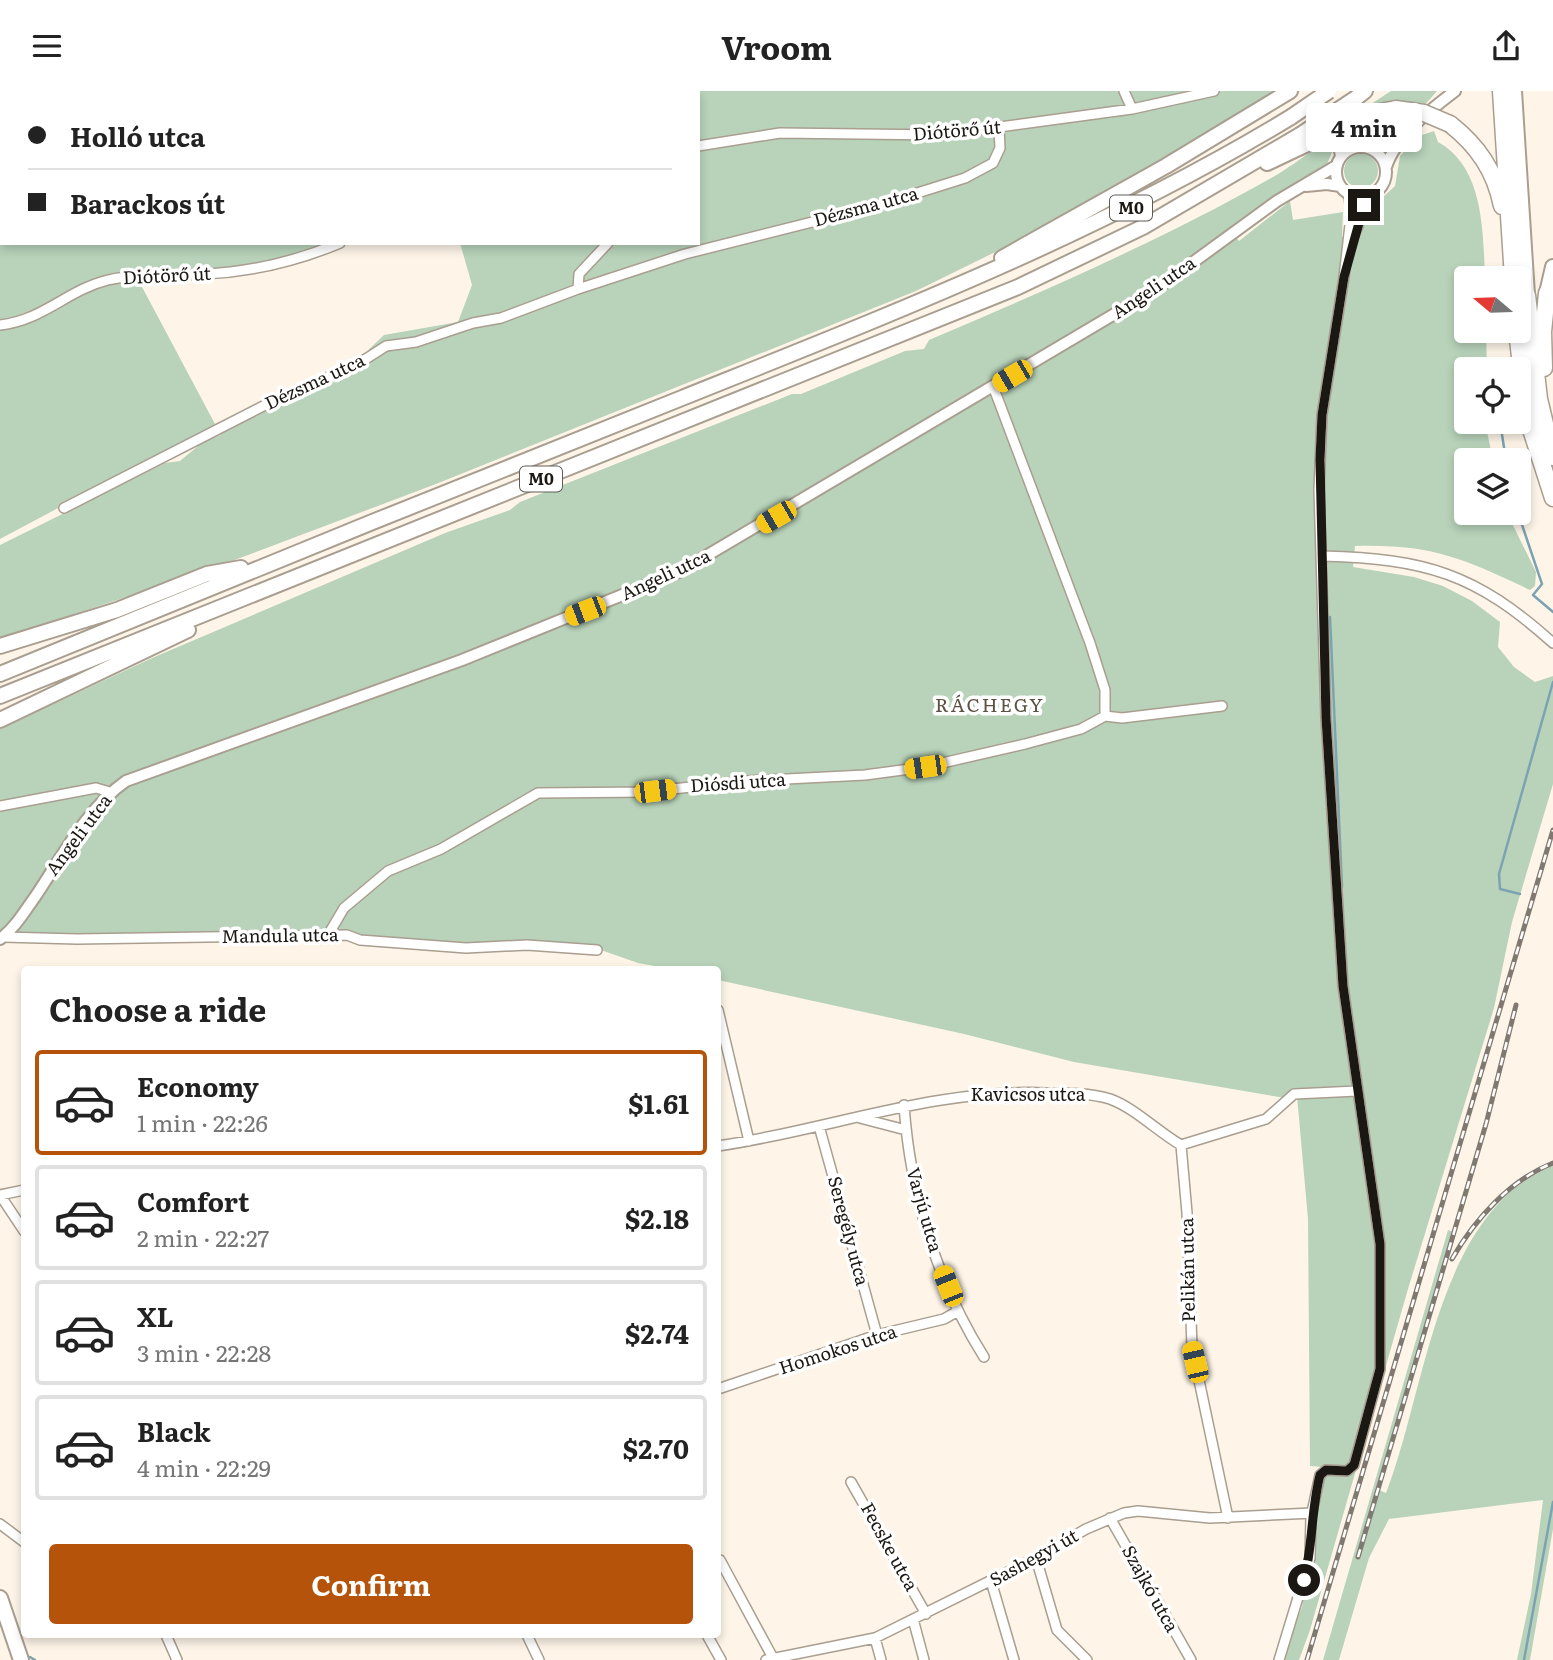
<!DOCTYPE html>
<html lang="en">
<head>
<meta charset="utf-8">
<style>
  :root { --surface:#fff; --page:#f2f2f2; --text:#222; --muted:#767676; --line:#e0e0e0; --accent:#b45309 }
  body { margin:0; font-family:Literata,serif; background:var(--page); color:var(--text); height:100vh; display:flex; flex-direction:column; font-size:26px; white-space:nowrap }
  * { box-sizing:border-box; margin:0 }
  p { font-size:23px; color:var(--muted) }
  .icon { flex:none; width:38px; height:38px; fill:none; stroke:currentColor; stroke-width:2; stroke-linecap:round; stroke-linejoin:round }
  .map { position:relative; flex:1; overflow:hidden }
  .sheet { position:absolute; left:21px; top:875px; width:700px; height:672px; display:flex; flex-direction:column; background:var(--surface); border-radius:7px; box-shadow:0 4px 10px #0003 }
  .sheet>* { flex:none }
  .guide { position:absolute; left:0px; top:0px; width:700px; height:154px; box-shadow:0 4px 10px #0003; display:grid; align-content:center; height:154px; padding:0 28px; background:var(--surface) }
  .needle { width:46px; rotate:289deg }
  .fabs { position:absolute; left:1454px; top:175px; display:grid; gap:14px }
  .fabs a { display:grid; place-items:center; width:77px; height:77px; border-radius:7px; background:var(--surface); box-shadow:0 4px 10px #0003; font-size:35px }
  .end { position:absolute; width:32px; height:32px; margin:-16px; border:9px solid #1b1712; background:#fff; box-shadow:0 0 0 4px #fff }
  .from { border-radius:50% }
  .bubble { position:absolute; height:49px; border-radius:7px; background:var(--surface); box-shadow:0 4px 10px #0003; font-size:23px; font-weight:700; line-height:49px; text-align:center }
  .car { position:absolute; width:21px; height:42px; margin:-21px -10px; border-radius:9px; box-shadow:0 0 5px 2px #0007; background:linear-gradient(#f5c518 24%,#345 0 40%,#f5c518 0 76%,#345 0 86%,#f5c518 0) }
  .guide b { display:flex; align-items:center; gap:24px; height:66px; font-size:26px }
  .guide b+b { border-top:2px solid var(--line) }
  .guide i { width:18px; height:18px; background:var(--text) }
  ul { padding:0; list-style:none }
  li { display:flex; align-items:center; gap:21px; height:105px; margin:0 14px 10px; padding:0 14px; border:4px solid var(--line); border-radius:7px }
  li div { flex:1 }
  li b { display:block; font-size:26px }
  li em { font-style:normal; font-weight:700 }
  li.current { border-color:var(--accent) }
  li>.icon { width:63px; height:63px; stroke-width:1.5 }
  h2 { padding:0 28px; font-size:32px; line-height:84px }
  .button { display:flex; gap:14px; margin-top:auto; padding:14px 28px }
  .button a { flex:1; height:80px; border-radius:7px; background:var(--accent); color:#fff; font-size:28px; font-weight:700; line-height:80px; text-align:center }
  header { display:flex; justify-content:space-between; align-items:center; height:91px; padding:0 28px; background:var(--surface); font-size:32px; font-weight:700 }
  .map>svg:first-child { display:block }
  .green { fill:#b8d3ba; fill-rule:evenodd }
  .lines { fill:none; stroke-linecap:round; stroke-linejoin:round }
  .stream { stroke:#7ca3b2; stroke-width:2.5 }
  .minor-casing { stroke:#a99e8f; stroke-width:12 }
  .tertiary-casing { stroke:#a99e8f; stroke-width:14 }
  .primary-casing { stroke:#a99e8f; stroke-width:18 }
  .trunk-casing { stroke:#a99e8f; stroke-width:18 }
  .motorway-casing { stroke:#a99e8f; stroke-width:19 }
  .minor { stroke:#fff; stroke-width:9 }
  .tertiary { stroke:#fff; stroke-width:10 }
  .primary { stroke:#fff; stroke-width:14 }
  .trunk { stroke:#fff; stroke-width:14 }
  .motorway { stroke:#fff; stroke-width:16 }
  .rail-casing { stroke:#7f7971; stroke-width:5 }
  .rail { stroke:#fff; stroke-width:2.5; stroke-dasharray:8; stroke-linecap:butt }
  .trunk-bridge-casing { stroke:#a99e8f; stroke-width:18; stroke-linecap:butt }
  .motorway-bridge-casing { stroke:#a99e8f; stroke-width:19; stroke-linecap:butt }
  .trunk-bridge { stroke:#fff; stroke-width:14 }
  .motorway-bridge { stroke:#fff; stroke-width:16 }
  .route { stroke:#1b1712; stroke-width:9 }
  .labels { text-anchor:middle; stroke-width:7; stroke-linejoin:round; paint-order:stroke }
  .shield { fill:#fff; stroke:#5f5d59; stroke-width:2 }
  .shield-label { font-size:16px; font-weight:bold; fill:#1b1712 }
  .street-label { font-size:18px; fill:#1b1712; stroke:#fff }
  .neighbourhood-label { font-size:19px; letter-spacing:2px; fill:#5b5144; stroke:#fff }
</style>
</head>
<body>
<header><svg class="icon" aria-label="menu" viewBox="0 0 24 24"><path d="M4 6h16M4 12h16M4 18h16"/></svg>Vroom<svg class="icon" aria-label="share" viewBox="0 0 24 24"><path d="M12 15V3M7 8l5-5 5 5M5 13v7h14v-7"/></svg></header>
<div class="map">
<svg width="1553" height="1569" viewBox="0 0 1553 1569">
  <rect width="100%" height="100%" fill="#fef5e8"/>
  <path class="green" d="M0,0h1283l-251,143 -116,57 -480,193 -217,82 -219,73v-94l165,-82 15,-2 24,-20 17,-6 -7,-10 -214,114zM2,2h696v150h-238l12,42 -14,37 -74,13 -21,20 -148,69 -74,-139 119,-14 90,-28h-348z
    M1391,0h46l-14,16 -32,-5 -20,2z
    M1413,24l-40,25 -13,-2 -11,-11 29,-10z
    M1434,40l4,11c46,25 45,90 47,136h-19v53h20l1,38h-21v53h19l8,38h-27v53h41l29,59 -1,14 -5,4c-68,-32 -98,-46 -175,-44l-2,21 61,10 29,9 29,15 28,21 -2,25 16,20 21,15 18,-6v108l-41,138 -18,86 -86,281 -98,341 -11,30h-19l22,-53 6,-38 5,-9 9,-93 -12,-1 -2,-247 -11,-123 -12,2 -211,-36 -110,-28 -246,-54v-11h-47l-33,-6 -40,-14 -241,-10 -357,-2v-208l152,-71 293,-125 65,-23 10,-8 272,-108h9l104,-43 19,-2 5,-9c117,-50 233,-100 344,-163 19,-11 38,-26 57,-39l5,8 -8,18 -51,32 -40,41 3,4 51,-40 3,19 50,-8 -1,25h17l12,-29 24,-22 5,-30 19,-20z
    M1344 80a17 17 0 1 1 34 0a17 17 0 1 1-34 0Z
    M1553,1075v363l-23,131h-13l14,-66 12,-94 -154,19 -20,39 -30,102h-16l125,-430 8,3 -77,257 7,3c40,-101 50,-281 167,-327z"/>
  <g class="lines">
    <path class="stream" d="M1500,331l6,38
      M1518,422l24,71 -9,11 20,17
      M1330,526l12,270
      M1520,803l-20,-5 -1,-15 54,-192
      M30,1566l5,3
      M1524,1569l29,-158"/>
    <g class="minor-casing">
      <path id="minor" d="M1124,0l8,18
        M698,55l82,-13 160,2 192,-26 82,-18
        M1353,147l17,-42
        M578,198l107,-35 191,-48 89,-28 28,-15 7,-15 -1,-20
        M0,234c44,-5 67,-35 108,-45 31,-7 64,-4 96,-6 47,-2 93,-13 136,-31
        M993,295l97,257 15,47v26
        M64,417l207,-106 87,-38 28,-18 30,-4 57,-19 28,-5 77,-29 1,-15 29,-31
        M1323,465c103,3 152,17 230,87
        M0,715l96,-18 14,4
        M328,844l16,-27 44,-37 53,-22 97,-56 107,-1 101,-11 119,-6 60,-8 100,-23 56,-15 24,-13 17,2 100,-12
        M3,846l74,2 270,-4 13,5 106,8 61,-3 70,5
        M718,919l31,131
        M904,1014c6,88 33,178 80,252
        M860,1027l46,12
        M819,1035l58,209
        M1181,1054l6,68 5,134 36,171
        M1181,1054l85,-26 28,-25 63,-3
        M718,1055c110,-16 215,-58 329,-53 20,0 43,0 63,6 25,9 48,33 71,46
        M0,1104l24,36
        M0,1104l24,-5
        M718,1298l159,-54 67,-16 14,-8
        M851,1391l75,132
        M1110,1427l81,142
        M0,1433l24,18
        M1036,1467l21,72 30,30
        M720,1469l53,98
        M991,1490l23,79
        M913,1528l11,41
        M166,1544l11,25
        M527,1544l12,25
        M707,1544l14,25
        M875,1547l6,22
        M766,1569l109,-22 161,-80 50,-29 38,-16 14,-2 72,7 102,-5
        M1279,1569l31,-102 1,-41 9,-42 6,-5 21,1 7,-6 26,-96v-125l-37,-258 -17,-268 -7,-228 3,-75 22,-138 7,-61 -2,-22"/>
    </g>
    <g class="tertiary-casing">
      <path id="tertiary" d="M1342,37l11,14 9,4
        M1336,40l5,25
        M1336 81a25 25 0 1 1 50 0a25 25 0 1 1-50 0Z
        M1371,57l34,-17
        M1386,76c10,-31 44,-57 69,-76
        M1306,95l21,-2 13,2
        M0,848c15,-11 24,-27 35,-42 27,-40 51,-88 91,-116l336,-121 217,-88 476,-282 122,-89 59,-35"/>
    </g>
    <g class="primary-casing">
      <path id="primary" d="M0,1507l21,62"/>
    </g>
    <g class="trunk-casing">
      <path id="trunk" d="M1514,0l13,204
        M1356,7l9,-7
        M1267,72l38,-18
        M1002,167l164,-92 124,-75
        M1547,202l6,-26
        M0,555l117,-36 90,-36 34,-6
        M0,583c227,-94 454,-185 682,-276 209,-84 416,-164 609,-281
        M0,605l1018,-409 125,-60 157,-92
        M0,629l188,-90"/>
    </g>
    <g class="motorway-casing">
      <path id="motorway" d="M1501,0l12,187
        M1363,24l33,-6
        M1450,33c28,22 45,47 52,82
        M1527,204l12,104 14,58
        M1517,240l10,86 26,81
        M1544,277l-1,-36 4,-39"/>
    </g>
    <use href="#minor" class="minor"/>
    <use href="#tertiary" class="tertiary"/>
    <use href="#primary" class="primary"/>
    <use href="#trunk" class="trunk"/>
    <use href="#motorway" class="motorway"/>
    <g class="rail-casing">
      <path id="rail" d="M1452,1168c23,-40 58,-79 101,-96
        M1358,1466l128,-433 30,-119
        M1307,1569l246,-830"/>
    </g>
    <use href="#rail" class="rail"/>
    <g class="trunk-bridge-casing">
      <path id="trunk-bridge" d="M1291,26l38,-26
        M1300,44l56,-37
        M1305,54l58,-30"/>
    </g>
    <g class="motorway-bridge-casing">
      <path id="motorway-bridge" d="M1396,18l28,4 26,11"/>
    </g>
    <use href="#trunk-bridge" class="trunk-bridge"/>
    <use href="#motorway-bridge" class="motorway-bridge"/>
  </g>
  <g class="lines">
    <path class="route" d="M1304,1489c9,-35 7,-70 16,-105l6,-5 21,1 7,-6 26,-96v-125l-37,-258 -17,-268 -6,-258 2,-45 22,-138 20,-72"/>
  </g>
  <g class="labels">
    <g class="shield">
      <rect x="1110" y="104.5" width="42" height="25" rx="5"/>
      <rect x="520" y="375.5" width="42" height="25" rx="5"/>
    </g>
    <g class="shield-label">
      <text x="1131" y="123">M0</text>
      <text x="541" y="394">M0</text>
    </g>
    <g class="street-label">
      <text transform="translate(957 40) rotate(-5)" y="6">Diótörő út</text>
      <text transform="translate(866 116) rotate(-15)" y="6">Dézsma utca</text>
      <text transform="translate(167 185) rotate(-3)" y="6">Diótörő út</text>
      <text transform="translate(1154 197) rotate(-34)" y="6">Angeli utca</text>
      <text transform="translate(315 291) rotate(-25)" y="6">Dézsma utca</text>
      <text transform="translate(666 484) rotate(-25)" y="6">Angeli utca</text>
      <text transform="translate(738 692) rotate(-4)" y="6">Diósdi utca</text>
      <text transform="translate(79 744) rotate(-53)" y="6">Angeli utca</text>
      <text transform="translate(280 845) rotate(-1)" y="6">Mandula utca</text>
      <text x="1028" y="1010">Kavicsos utca</text>
      <text transform="translate(924 1119) rotate(74)" y="6">Varjú utca</text>
      <text transform="translate(848 1140) rotate(75)" y="6">Seregély utca</text>
      <text transform="translate(1188 1179) rotate(-91)" y="6">Pelikán utca</text>
      <text transform="translate(838 1259) rotate(-18)" y="6">Homokos utca</text>
      <text transform="translate(889 1456) rotate(61)" y="6">Fecske utca</text>
      <text transform="translate(1034 1467) rotate(-29)" y="6">Sashegyi út</text>
      <text transform="translate(1150 1498) rotate(61)" y="6">Szajkó utca</text>
    </g>
    <g class="neighbourhood-label">
      <text x="990" y="621">RÁCHEGY</text>
    </g>
  </g>
</svg>
<div class="fabs">
<a><svg class="needle" viewBox="-14 -14 28 28"><path d="M0-13l5 13h-10z" fill="#e53935"/><path d="M0 13l5-13h-10z" fill="#767676"/></svg></a>
<a><svg class="icon" aria-label="locate" viewBox="0 0 24 24"><circle cx="12" cy="12" r="6"/><path d="M12 2v4M12 18v4M2 12h4M18 12h4"/></svg></a>
<a><svg class="icon" aria-label="layers" viewBox="0 0 24 24"><path d="M12 4l9 5-9 5-9-5zM3 14l9 5 9-5"/></svg></a>
</div>
<i class="end from" style="left:1304px;top:1489px"></i>
<i class="end" style="left:1364px;top:114px"></i>
<div class="bubble" style="left:1306px;top:12px;width:116px">4 min</div>
<i class="car" style="left:1012px;top:285px;rotate:240deg"></i>
<i class="car" style="left:776px;top:426px;rotate:240deg"></i>
<i class="car" style="left:585px;top:520px;rotate:249deg"></i>
<i class="car" style="left:925px;top:676px;rotate:262deg"></i>
<i class="car" style="left:655px;top:700px;rotate:83deg"></i>
<i class="car" style="left:948px;top:1195px;rotate:338deg"></i>
<i class="car" style="left:1195px;top:1271px;rotate:347deg"></i>
<div class="guide">
<b><i class="from"></i>Holló utca</b>
<b><i></i>Barackos út</b>
</div>
<section class="sheet">
<h2>Choose a ride</h2>
<ul>
<li class="current"><svg class="icon" aria-label="car" viewBox="0 0 24 24"><path d="M5 17H2v-5l4-1 3-4h7l3 4 3 1v5h-3M9 17h6M6 11h13"/><circle cx="7" cy="17" r="2"/><circle cx="17" cy="17" r="2"/></svg><div><b>Economy</b><p>1 min · 22:26</p></div><em>$1.61</em></li>
<li><svg class="icon" aria-label="car" viewBox="0 0 24 24"><path d="M5 17H2v-5l4-1 3-4h7l3 4 3 1v5h-3M9 17h6M6 11h13"/><circle cx="7" cy="17" r="2"/><circle cx="17" cy="17" r="2"/></svg><div><b>Comfort</b><p>2 min · 22:27</p></div><em>$2.18</em></li>
<li><svg class="icon" aria-label="car" viewBox="0 0 24 24"><path d="M5 17H2v-5l4-1 3-4h7l3 4 3 1v5h-3M9 17h6M6 11h13"/><circle cx="7" cy="17" r="2"/><circle cx="17" cy="17" r="2"/></svg><div><b>XL</b><p>3 min · 22:28</p></div><em>$2.74</em></li>
<li><svg class="icon" aria-label="car" viewBox="0 0 24 24"><path d="M5 17H2v-5l4-1 3-4h7l3 4 3 1v5h-3M9 17h6M6 11h13"/><circle cx="7" cy="17" r="2"/><circle cx="17" cy="17" r="2"/></svg><div><b>Black</b><p>4 min · 22:29</p></div><em>$2.70</em></li>
</ul>
<div class="button"><a>Confirm</a></div>
</section>
</div>
</body>
</html>
